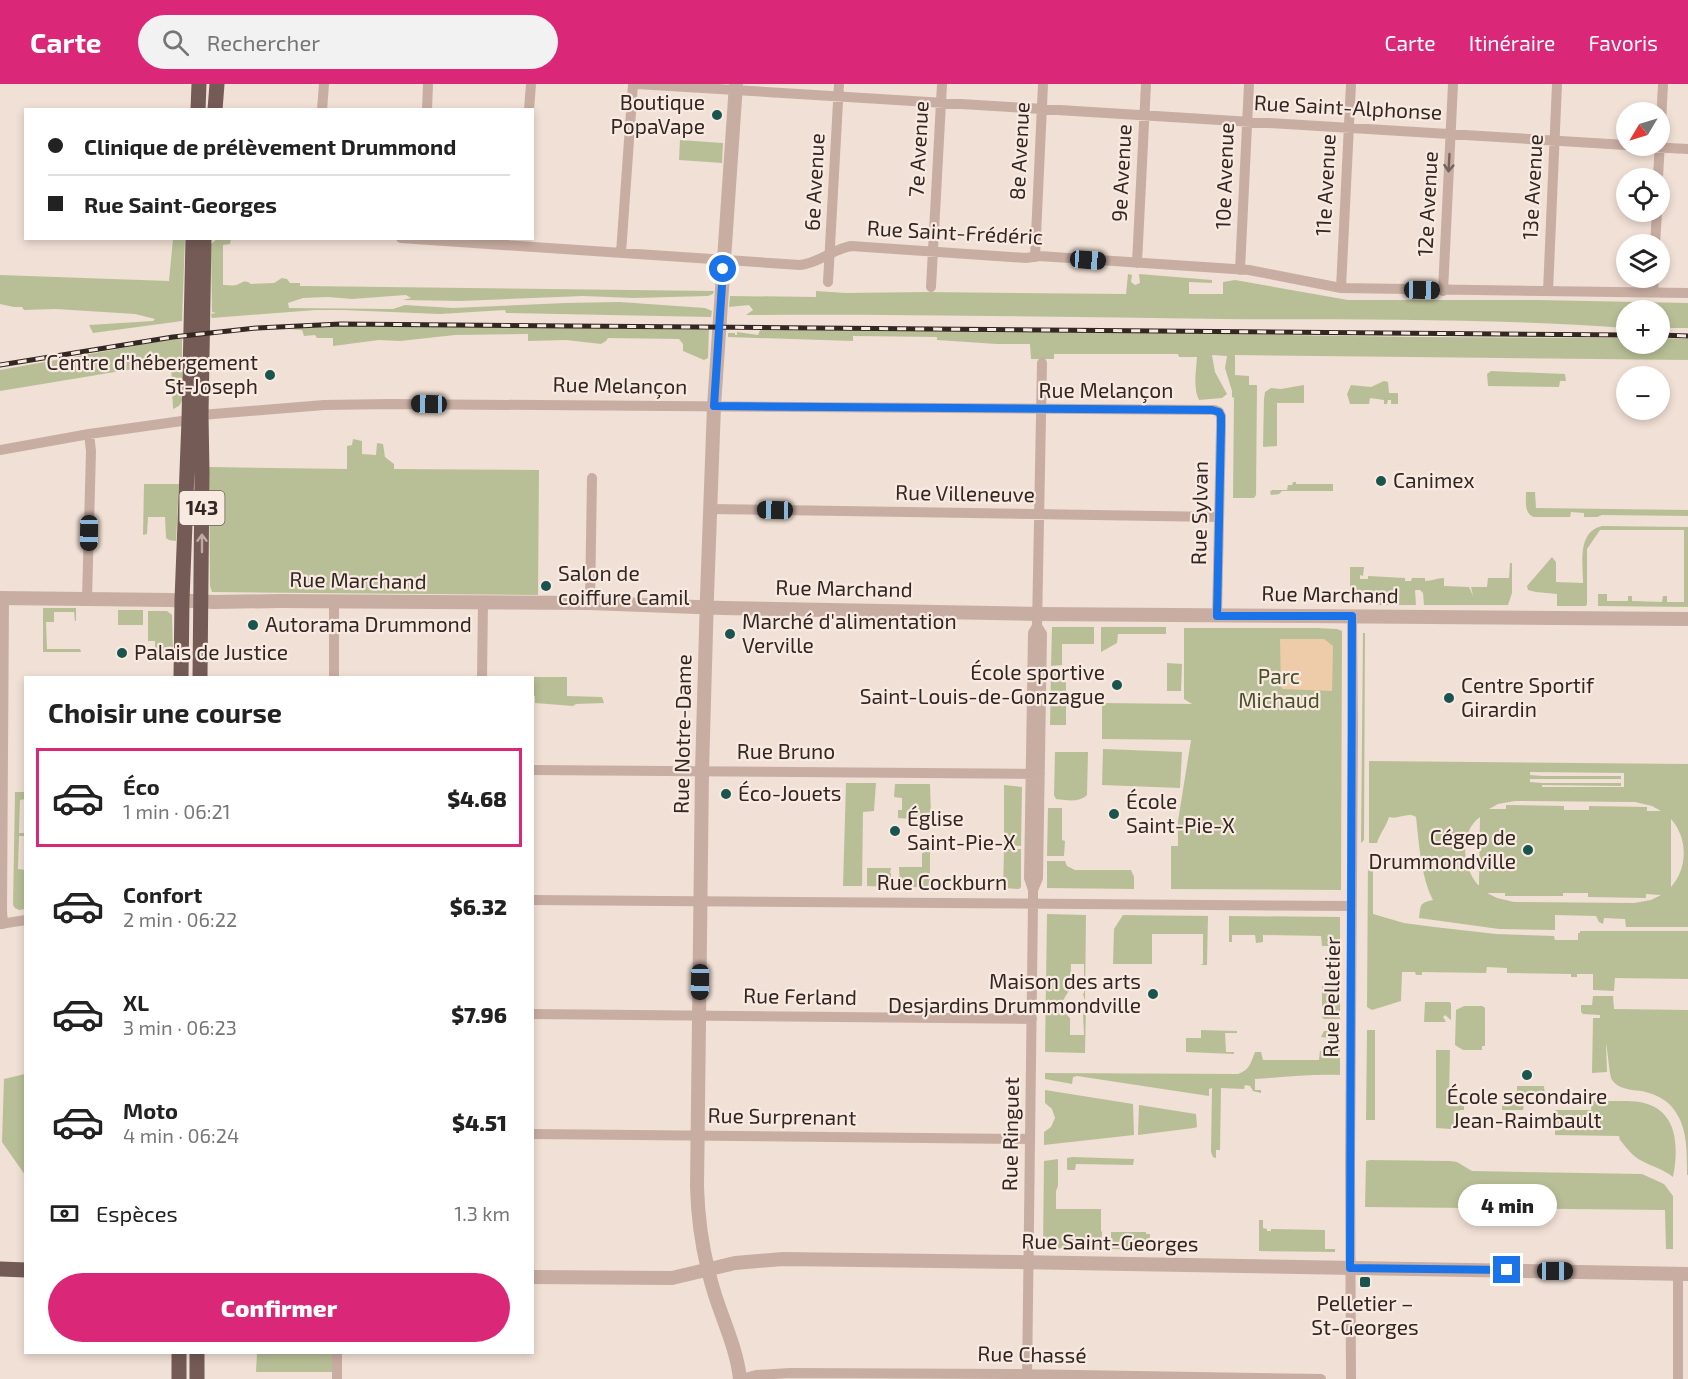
<!DOCTYPE html>
<html lang="fr">
<head>
<meta charset="utf-8">
<style>
  :root { --surface:#fff; --page:#f2f2f2; --text:#222; --muted:#767676; --line:#e0e0e0; --accent:#db2777 }
  body { margin:0; font-family:"Exo 2",sans-serif; background:var(--page); color:var(--text); height:100vh; display:flex; flex-direction:column; font-size:22px; white-space:nowrap }
  * { box-sizing:border-box; margin:0 }
  p { font-size:20px; color:var(--muted) }
  .icon { flex:none; width:33px; height:33px; fill:none; stroke:currentColor; stroke-width:2; stroke-linecap:round; stroke-linejoin:round }
  .map { position:relative; flex:1; overflow:hidden }
  .side { position:absolute; left:24px; top:592px; width:510px; height:678px; display:flex; flex-direction:column; background:var(--surface); border-radius:0px; box-shadow:0 3px 9px #0003 }
  .side>* { flex:none }
  .banner { position:absolute; left:24px; top:24px; width:510px; height:132px; border-radius:0px; box-shadow:0 3px 9px #0003; display:grid; align-content:center; height:132px; padding:0 24px; background:var(--surface) }
  .needle { width:39px; rotate:232deg }
  .fabs { position:absolute; left:1616px; top:18px; display:grid; gap:12px }
  .fabs a { display:grid; place-items:center; width:54px; height:54px; border-radius:50%; background:var(--surface); box-shadow:0 3px 9px #0003; font-size:30px }
  .end { position:absolute; width:27px; height:27px; margin:-14px; border:8px solid #1a73e8; background:#fff; box-shadow:0 0 0 3px #fff }
  .from { border-radius:50% }
  .bubble { position:absolute; height:42px; border-radius:21px; background:var(--surface); box-shadow:0 3px 9px #0003; font-size:20px; font-weight:800; line-height:42px; text-align:center }
  .car { position:absolute; width:18px; height:36px; margin:-18px -9px; border-radius:8px; box-shadow:0 0 4px 2px #0007; background:linear-gradient(#222 24%,#8ab4d8 0 40%,#222 0 76%,#8ab4d8 0 86%,#222 0) }
  .banner b { display:flex; align-items:center; gap:21px; height:57px; font-size:22px }
  .banner b+b { border-top:2px solid var(--line) }
  .banner i { width:15px; height:15px; background:var(--text) }
  ul { padding:0; list-style:none }
  li { display:flex; align-items:center; gap:18px; height:99px; margin:0 12px 9px; padding:0 12px; border:3px solid transparent; border-radius:0px }
  li div { flex:1 }
  li b { display:block; font-size:22px }
  li em { font-style:normal; font-weight:800 }
  li.current { border-color:var(--accent) }
  li>.icon { width:54px; height:54px; stroke-width:1.5 }
  h2 { padding:0 24px; font-size:27px; line-height:72px }
  .pay { display:flex; align-items:center; gap:15px; height:66px; padding:0 24px; font-size:22px }
  .pay p { margin-inline-start:auto }
  .cta { display:flex; gap:12px; margin-top:auto; padding:12px 24px }
  .cta a { flex:1; height:69px; border-radius:36px; background:var(--accent); color:#fff; font-size:24px; font-weight:800; line-height:69px; text-align:center }
  header { display:flex; align-items:center; gap:36px; box-sizing:border-box; height:84px; padding:0 30px; background:var(--accent); color:#fff }
  header strong { font-size:28px }
  nav { display:flex; gap:33px; margin-inline-start:auto; font-size:21px }
  .search { width:420px; height:54px; background:var(--page); display:flex; align-items:center; gap:15px; box-sizing:border-box; padding:0 21px; border-radius:33px; color:var(--muted); font-size:22px }
  .map>svg:first-child { display:block }
  .green { fill:#b8bf96; fill-rule:evenodd }
  .sand { fill:#eca }
  .lines { fill:none; stroke-linecap:round; stroke-linejoin:round }
  .minor { stroke:#c8ada2; stroke-width:10 }
  .tertiary { stroke:#c8ada2; stroke-width:14 }
  .primary { stroke:#755b55; stroke-width:15 }
  .rail-casing { stroke:#332724; stroke-width:5 }
  .rail { stroke:#f9eae1; stroke-width:3; stroke-dasharray:9; stroke-linecap:butt }
  .oneway { stroke:#76635d }
  .oneway2 { stroke:#beaaa2 }
  .route { stroke:#1a73e8; stroke-width:8 }
  .poi-dot { fill:#1a544f; stroke:#f9eae1; stroke-width:2 }
  .labels { text-anchor:middle; stroke-width:4.5; stroke-linejoin:round; paint-order:stroke }
  .shield { fill:#f9eae1; stroke:#6e625d; stroke-width:1.5 }
  .shield-label { font-size:20px; font-weight:bold; fill:#332724 }
  .poi-label { font-size:21px; fill:#332724; stroke:#f9eae1; text-anchor:start }
  .street-label { font-size:21px; fill:#332724; stroke:#f9eae1 }
  .park-label { font-size:21px; fill:#485128; stroke:#f9eae1 }
</style>
</head>
<body>
<header>
<strong>Carte</strong>
<div class="search"><svg class="icon" aria-label="search" viewBox="0 0 24 24"><circle cx="10" cy="10" r="6"/><path d="M15 15l6 6"/></svg>Rechercher</div>
<nav><a>Carte</a><a>Itinéraire</a><a>Favoris</a></nav>
</header>
<div class="map">
<svg width="1688" height="1295" viewBox="0 0 1688 1295">
  <rect width="100%" height="100%" fill="#f1e0d5"/>
  <path class="green" d="M680,56l43,3 -1,20 -43,-3z
    M173,155h12l-3,82 -89,12 -4,-8 64,-4 2,-2 -20,-5 -79,-5 -32,1 -2,-3h-8l-14,-3v-29l169,6z
    M217,155h14l-1,5 -7,1v40c4,0 10,1 13,0 7,-2 8,-6 15,-1l23,-1 8,-5 5,1 3,4h10v3h3l411,5 -1,3 -5,2 -75,2 -50,-2 -123,5 -57,-1 8,-2 -5,-3 -54,4 -24,-2 -25,1 -15,5 1,5 104,1 12,-4 48,3 112,-5 55,-1 85,6 7,3 -1,6 -205,-4 -1,-3 -65,4 -98,-4h-26l-104,8 -1,-4 5,-1 -4,-1 -1,-68z
    M1128,190l4,1 -1,7 4,3 5,-2 -1,-9 73,6v3l-23,-1v12h34v-12l12,-2 113,20h190l150,3v25h-27l-2,-1v-17h-33v18c-134,-10 -269,-8 -404,-9 -159,-2 -317,-5 -476,-4l7,-5 -4,-5 -20,2 1,-11 86,1v-6l30,2 80,-1 200,2z
    M341,242l368,2 -1,30 -4,2 -21,-9v-7l-4,-5 -71,-1 -2,3 -5,3 -35,-4 -38,1v-7l-73,1 -55,6 -21,-1 -46,6v-8h-16l-2,-3 -11,1 -2,-6 -12,-1z
    M760,246h217l441,7 208,1v6h33v-6l29,1v21l-453,-5v20l14,1v9h8l-1,110 -2,3h-21l1,-100 -2,-1v-6l-7,-23 2,-12 -15,-1 3,17 12,22 -5,4 -23,2c-6,-11 -3,-30 -2,-43h-18l-1,-3h-124v5h-23l-1,-15h-33l-60,-4v-3l-84,-1v5l-125,-4v-4h7v2h2v-3l21,3z
    M173,255h9v62l-3,5 -6,3 -2,-45 -50,7 -121,20v-21z
    M1491,287l74,3 1,7h-6l-1,6 -71,-1 -1,-12z
    M1384,297l4,1 1,11h9v11h-7v-4h-3l-1,4h-3v-4l-14,-2 -1,6h-19l-3,-10 4,-9 20,2z
    M1304,301v18h-27v43l-14,1 1,-48 1,-7 6,-4 10,1z
    M353,355l9,2v13l14,1 1,-12 6,1 2,13 9,7v5l145,1 -1,125 -326,-3 -2,-6 -1,-119 138,2v-23l5,-1z
    M1293,398h3v2h37v7h-51l-3,3 -8,1 -1,-3 2,-2h15l1,-5h4z
    M144,400h35l-3,57 -7,-1 -3,-2 -1,-21h-17l-1,17 -4,1z
    M1526,408h9l1,16 152,2v6l-86,-1 -5,2h-13v-4l-13,-1 -1,5h-36c-10,-3 -8,-16 -8,-25z
    M1602,442l86,1v80l-90,-1v-12h9v7h21v-5h4v5l30,1 1,-6h4v6h17v-72h-84l-13,19v55l-1,2h-29v-12l-21,-2 -8,-2 -1,-4 25,-29 4,5v20l27,1c0,-20 -6,-51 19,-57z
    M1510,479h2v30l-4,12h-84l-1,-12 -3,-3h-5l1,15h-41v-3h-25v-35h14l-1,9 -3,-1v4h8v-3l37,2v3h6l1,-3h13v3c8,0 11,-3 19,-3v8l25,1 4,9 -2,-9h16l1,-9h21z
    M43,524h33v13h-1l-1,-9h-20v10h-8l1,27h33l1,3h-38z
    M118,526h25v15h-25z
    M148,527h19l5,4 1,42 -18,-1v-15h-7z
    M1052,543h42v17h-32v21l-11,1z
    M1101,543h65v7h-48l-1,9 -16,9z
    M1184,544h133l20,1 5,2 -1,259 -170,-1v-43h7v-25l13,-81 -89,-1v-36l90,1 -8,-5z
    M1363,549h2l-1,207 -3,3z
    M1167,579l15,1 -1,27h-14z
    M1051,586l15,1v54h-16z
    M527,593h40v19l35,1 2,6 -28,1 -3,2 -38,-3v-7h-2l-1,-18z
    M1103,665l79,3 -2,36 -78,-3z
    M1055,668h33l-1,43c-8,8 -21,5 -31,4l-2,-4z
    M1369,677l319,3v163h-62l-1,-8 -21,-1 -1,6 -4,-2 -3,-6 -41,-1v15l-56,-1 -80,-11c2,-13 0,-15 14,-18 -12,-23 -14,-57 -17,-83 -8,-6 -18,3 -27,0 -3,10 -9,16 -12,26h-8zM1530,688l94,1v14h-82v-2l79,1v-3h-79l-12,-1v-3h91v-3h-78l-13,-1zM1515,717l120,1 17,4 9,5h-14v-4l-58,-1v4h-25v-4l-58,-1v4h-17l9,-5zM1480,733l-1,68h-1c-16,-18 -19,-53 2,-68zM1671,735c17,19 17,49 0,68zM1487,809h18v3h58v-3h25v4l58,1v-4l15,1 -10,5 -17,3 -120,-1 -17,-4z
    M846,699h30l-2,28 -11,1 -1,74h-19z
    M895,700h35l1,33 -4,3 -29,-2v-8h4v-12l-8,-1z
    M1004,701l18,2 -1,59 -17,-1z
    M15,708h11l-1,7 -5,1 -1,33h6v3h-6l-1,33 7,1v39l-6,1 -4,-2 -2,-3z
    M1048,724h14v32l3,1 -1,15h-17z
    M1004,765h17v38l-2,2 -16,-1z
    M928,767h2v36h-30l-1,-20h23v-14z
    M1368,774l5,2v54l31,9 30,4 62,7 58,2 1,4h23v-7h2v-2h108v48l-73,-1 -1,13 -21,-1v-16h-16v3h-6v-3l-64,-1v-5l-20,-1 -1,6 -64,-1v3h-6l-1,-3h-13l-1,29 -29,9 -5,-3z
    M1047,777h18l2,5 8,4h56l3,7v12l-87,-1z
    M867,784h24l-1,5h1v14l-24,-1z
    M1047,830l39,1 -1,86 -2,-7 1,-1v-29h-13l-1,25 -8,13 2,10 6,6v17h14l-1,-22 3,-5 -1,45 -40,-1z
    M1123,831l85,1 -1,49h-7l3,-1v-30h-51v30h-39l1,-35z
    M1229,832l111,1v102h-16l-2,-2v-31l9,-2v-38h-9l-1,-10 -58,-1v7l-7,1 -1,-8h-23v7h-3z
    M1593,912h20l1,13 74,1v165h-1c0,-27 1,-54 -20,-73 -8,-6 -16,-9 -26,-11 -9,-1 -23,-2 -29,-11 -3,-5 -4,-29 -6,-36l1,28 -15,1 1,-55h7v-3l-17,-1 -2,-2v-7h11z
    M1425,918h25l1,2v16l-6,-5 -2,2 3,5h-22z
    M1464,922h18l3,2v38h-3v4h-19l-8,-5 1,-35z
    M1201,946l36,1v2h-12l1,19h8v2l-48,-2v-14h15z
    M1367,946h8v90h-9z
    M1324,947h16v44c-28,-1 -56,2 -85,4v11h6v3l-8,-2 -3,-5 -5,-1 -1,4 -23,-1 -1,62h-4v8l-3,-1 -2,-5 1,-64 -3,1v7l-132,-20 -4,1 -1,7 -27,-5v-6l193,1c12,-4 13,-12 17,-22h6l2,8h56l1,-9 10,-1v-12l-9,-1z
    M1436,966h14l-1,49 -3,1v5l5,1v-3h13v7h-4l-2,2 -5,15 -2,2 -15,-1z
    M25,990h1l-1,101 -23,-33 2,-63z
    M1517,1002h27l1,11h-20l-2,13h-21v-6h15z
    M1045,1006l88,14 1,31 -90,10v-13l7,-5 4,-9 -3,-9 -7,-6z
    M1594,1017c15,1 31,-1 46,1 38,7 39,44 33,75 -10,-8 -20,-10 -31,-16 -9,-4 -16,-14 -22,-21l-1,-4 -64,-1v-25h36l1,-8z
    M1139,1021l57,9 1,13 -3,1 -56,7z
    M1072,1073l62,2 -1,6 -57,-1 -1,6h-7l-1,-1v-11z
    M1058,1075v27l-2,5v18h45v22l1,1 -1,17 -58,-1 1,-87z
    M1370,1076l80,1 7,1 15,9 170,3 22,10 9,12v53h-7l-1,-39 -300,-3 1,-46z
    M1259,1136h4v8l4,1v2h4v-2l54,1v19h10v3l-76,-1z
    M1111,1148h35v2h4v16l-39,-1z
    M257,1269h76l-1,19h-76z"/>
  <path class="sand" d="M1280,555h44l9,7 -1,45 -49,-2 -2,-2z"/>
  <g class="lines">
    <path class="minor" d="M637,0l989,61
      M322,26l2,-26
      M427,26l1,-26
      M529,26l2,-26
      M1632,62l56,3
      M1658,94l5,-94
      M401,154l399,27c19,-2 33,-16 51,-19l175,12 13,-2 210,14 92,18 347,5
      M1655,160l2,-32
      M621,169l12,-169
      M1035,173l8,-173
      M1137,179l9,-179
      M1240,186l9,-186
      M828,198l11,-198
      M931,203l11,-203
      M1341,204l10,-204
      M1443,207l10,-207
      M1548,207l9,-207
      M1653,208l1,-14
      M201,331l123,-10 65,-1 826,6 4,2 2,4v11l-4,189
      M0,366l89,-16 100,-14
      M710,425l509,8
      M87,515l4,-148 -2,-17
      M590,519l2,-125
      M334,594v-76
      M482,594l1,-75
      M532,686l508,4
      M1033,806l5,-12 4,-244 -5,-8
      M532,816l820,6
      M0,840l26,-4
      M3,840l-1,-13 2,-313
      M532,930l500,5
      M532,1050l498,5
      M337,1295v-26
      M742,1295l14,-4 34,-2 223,1 308,5
      M1027,1295l6,-476v-13l-4,-12 4,-245 4,-7 5,-263
      M1351,1295l-1,-215 3,-432 -1,-116
      M1678,1295v-106"/>
    <path class="tertiary" d="M736,0l-22,322 -7,190 -5,175 -5,416c1,37 7,73 18,108 9,28 22,55 25,84
      M0,514l170,2 44,2 65,-1 311,2 133,5 315,6 650,5
      M532,1193l140,1 63,-15 48,-4 231,3 674,12"/>
    <path class="primary" d="M198,26l1,-26
      M215,26l2,-26
      M181,594l1,-78 7,-180 4,-182
      M200,594l2,-205 -1,-58 3,-177
      M0,1185l26,1
      M197,1269v26
      M179,1295v-26"/>
    <g class="rail-casing">
      <path id="rail" d="M1659,251l29,1
        M0,281l173,-28 84,-9 84,-4 1285,11"/>
    </g>
    <use href="#rail" class="rail"/>
  </g>
  <defs><path id="oneway-shaft" d="M-6 0H5M1.5-3L5.5 0L1.5 3" fill="none" stroke-width="1.6" stroke-linecap="round" stroke-linejoin="round" transform="scale(1.5)"/></defs>
  <use class="oneway" href="#oneway-shaft" transform="translate(1449 79) rotate(93)"/>
  <use class="oneway2" href="#oneway-shaft" transform="translate(202 459) rotate(-90)"/>
  <g class="lines">
    <path class="route" d="M723,185l-9,137 498,4 7,2 2,4v11l-4,189h135l-2,652 157,2"/>
  </g>
  <g class="poi-dot">
    <circle cx="717" cy="31" r="6"/>
    <circle cx="270" cy="291" r="6"/>
    <circle cx="1381" cy="397" r="6"/>
    <circle cx="546" cy="502" r="6"/>
    <circle cx="253" cy="541" r="6"/>
    <circle cx="730" cy="550" r="6"/>
    <circle cx="122" cy="569" r="6"/>
    <circle cx="1117" cy="601" r="6"/>
    <circle cx="1449" cy="614" r="6"/>
    <circle cx="726" cy="710" r="6"/>
    <circle cx="1114" cy="730" r="6"/>
    <circle cx="895" cy="747" r="6"/>
    <circle cx="1528" cy="766" r="6"/>
    <circle cx="1153" cy="910" r="6"/>
    <circle cx="1527" cy="991" r="6"/>
    <rect x="1359" y="1192" width="12" height="12" rx="3"/>
  </g>
  <g class="labels">
    <rect class="shield" x="179.5" y="407" width="45" height="34" rx="4.5"/>
    <g class="shield-label">
      <text x="202" y="431">143</text>
    </g>
    <g class="poi-label">
      <text x="705" y="26" text-anchor="end">Boutique<tspan x="705" dy="24">PopaVape</tspan></text>
      <text x="258" y="286" text-anchor="end">Centre d'hébergement<tspan x="258" dy="24">St-Joseph</tspan></text>
      <text x="1393" y="404">Canimex</text>
      <text x="558" y="497">Salon de<tspan x="558" dy="24">coiffure Camil</tspan></text>
      <text x="742" y="545">Marché d'alimentation<tspan x="742" dy="24">Verville</tspan></text>
      <text x="265" y="548">Autorama Drummond</text>
      <text x="134" y="576">Palais de Justice</text>
      <text x="1105" y="596" text-anchor="end">École sportive<tspan x="1105" dy="24">Saint-Louis-de-Gonzague</tspan></text>
      <text x="1461" y="609">Centre Sportif<tspan x="1461" dy="24">Girardin</tspan></text>
      <text x="738" y="717">Éco-Jouets</text>
      <text x="1126" y="725">École<tspan x="1126" dy="24">Saint-Pie-X</tspan></text>
      <text x="907" y="742">Église<tspan x="907" dy="24">Saint-Pie-X</tspan></text>
      <text x="1516" y="761" text-anchor="end">Cégep de<tspan x="1516" dy="24">Drummondville</tspan></text>
      <text x="1141" y="905" text-anchor="end">Maison des arts<tspan x="1141" dy="24">Desjardins Drummondville</tspan></text>
      <text x="1527" y="1020" text-anchor="middle">École secondaire<tspan x="1527" dy="24">Jean-Raimbault</tspan></text>
      <text x="1365" y="1227" text-anchor="middle">Pelletier –<tspan x="1365" dy="24">St-Georges</tspan></text>
    </g>
    <g class="street-label">
      <text transform="translate(1348 24) rotate(3)" y="7">Rue Saint-Alphonse</text>
      <text transform="translate(919 65) rotate(-87)" y="7">7e Avenue</text>
      <text transform="translate(1020 67) rotate(-87)" y="7">8e Avenue</text>
      <text transform="translate(1122 89) rotate(-87)" y="7">9e Avenue</text>
      <text transform="translate(1225 92) rotate(-88)" y="7">10e Avenue</text>
      <text transform="translate(815 98) rotate(-87)" y="7">6e Avenue</text>
      <text transform="translate(1326 101) rotate(-87)" y="7">11e Avenue</text>
      <text transform="translate(1533 103) rotate(-87)" y="7">13e Avenue</text>
      <text transform="translate(1428 120) rotate(-87)" y="7">12e Avenue</text>
      <text transform="translate(955 149) rotate(3)" y="7">Rue Saint-Frédéric</text>
      <text transform="translate(620 302) rotate(1)" y="7">Rue Melançon</text>
      <text x="1106" y="314">Rue Melançon</text>
      <text transform="translate(965 410) rotate(1)" y="7">Rue Villeneuve</text>
      <text transform="translate(1200 429) rotate(-89)" y="7">Rue Sylvan</text>
      <text transform="translate(358 497) rotate(1)" y="7">Rue Marchand</text>
      <text transform="translate(844 505) rotate(1)" y="7">Rue Marchand</text>
      <text transform="translate(1330 511) rotate(1)" y="7">Rue Marchand</text>
      <text transform="translate(683 650) rotate(-89)" y="7">Rue Notre-Dame</text>
      <text x="786" y="675">Rue Bruno</text>
      <text x="942" y="806">Rue Cockburn</text>
      <text transform="translate(800 913) rotate(1)" y="7">Rue Ferland</text>
      <text transform="translate(1332 913) rotate(-89)" y="7">Rue Pelletier</text>
      <text transform="translate(782 1033) rotate(1)" y="7">Rue Surprenant</text>
      <text transform="translate(1011 1050) rotate(-89)" y="7">Rue Ringuet</text>
      <text transform="translate(1110 1159) rotate(1)" y="7">Rue Saint-Georges</text>
      <text transform="translate(1032 1271) rotate(1)" y="7">Rue Chassé</text>
    </g>
    <g class="park-label">
      <text x="1279" y="600">Parc<tspan x="1279" dy="24">Michaud</tspan></text>
    </g>
  </g>
</svg>
<div class="fabs">
<a><svg class="needle" viewBox="-14 -14 28 28"><path d="M0-13l5 13h-10z" fill="#e53935"/><path d="M0 13l5-13h-10z" fill="#767676"/></svg></a>
<a><svg class="icon" aria-label="locate" viewBox="0 0 24 24"><circle cx="12" cy="12" r="6"/><path d="M12 2v4M12 18v4M2 12h4M18 12h4"/></svg></a>
<a><svg class="icon" aria-label="layers" viewBox="0 0 24 24"><path d="M12 4l9 5-9 5-9-5zM3 14l9 5 9-5"/></svg></a>
<a>+</a>
<a>−</a>
</div>
<i class="end from" style="left:723px;top:185px"></i>
<i class="end" style="left:1507px;top:1186px"></i>
<div class="bubble" style="left:1458px;top:1100px;width:99px">4 min</div>
<i class="car" style="left:1088px;top:176px;rotate:94deg"></i>
<i class="car" style="left:1422px;top:206px;rotate:91deg"></i>
<i class="car" style="left:429px;top:320px;rotate:271deg"></i>
<i class="car" style="left:775px;top:426px;rotate:271deg"></i>
<i class="car" style="left:89px;top:449px;rotate:181deg"></i>
<i class="car" style="left:700px;top:898px;rotate:181deg"></i>
<i class="car" style="left:1555px;top:1187px;rotate:90deg"></i>
<div class="banner">
<b><i class="from"></i>Clinique de prélèvement Drummond</b>
<b><i></i>Rue Saint-Georges</b>
</div>
<section class="side">
<h2>Choisir une course</h2>
<ul>
<li class="current"><svg class="icon" aria-label="car" viewBox="0 0 24 24"><path d="M5 17H2v-5l4-1 3-4h7l3 4 3 1v5h-3M9 17h6M6 11h13"/><circle cx="7" cy="17" r="2"/><circle cx="17" cy="17" r="2"/></svg><div><b>Éco</b><p>1 min · 06:21</p></div><em>$4.68</em></li>
<li><svg class="icon" aria-label="car" viewBox="0 0 24 24"><path d="M5 17H2v-5l4-1 3-4h7l3 4 3 1v5h-3M9 17h6M6 11h13"/><circle cx="7" cy="17" r="2"/><circle cx="17" cy="17" r="2"/></svg><div><b>Confort</b><p>2 min · 06:22</p></div><em>$6.32</em></li>
<li><svg class="icon" aria-label="car" viewBox="0 0 24 24"><path d="M5 17H2v-5l4-1 3-4h7l3 4 3 1v5h-3M9 17h6M6 11h13"/><circle cx="7" cy="17" r="2"/><circle cx="17" cy="17" r="2"/></svg><div><b>XL</b><p>3 min · 06:23</p></div><em>$7.96</em></li>
<li><svg class="icon" aria-label="car" viewBox="0 0 24 24"><path d="M5 17H2v-5l4-1 3-4h7l3 4 3 1v5h-3M9 17h6M6 11h13"/><circle cx="7" cy="17" r="2"/><circle cx="17" cy="17" r="2"/></svg><div><b>Moto</b><p>4 min · 06:24</p></div><em>$4.51</em></li>
</ul>
<div class="pay"><svg class="icon" aria-label="cash" viewBox="0 0 24 24"><path d="M3 7h18v10H3z"/><circle cx="12" cy="12" r="2"/></svg>Espèces<p>1.3 km</p></div>
<div class="cta"><a>Confirmer</a></div>
</section>
</div>
</body>
</html>
